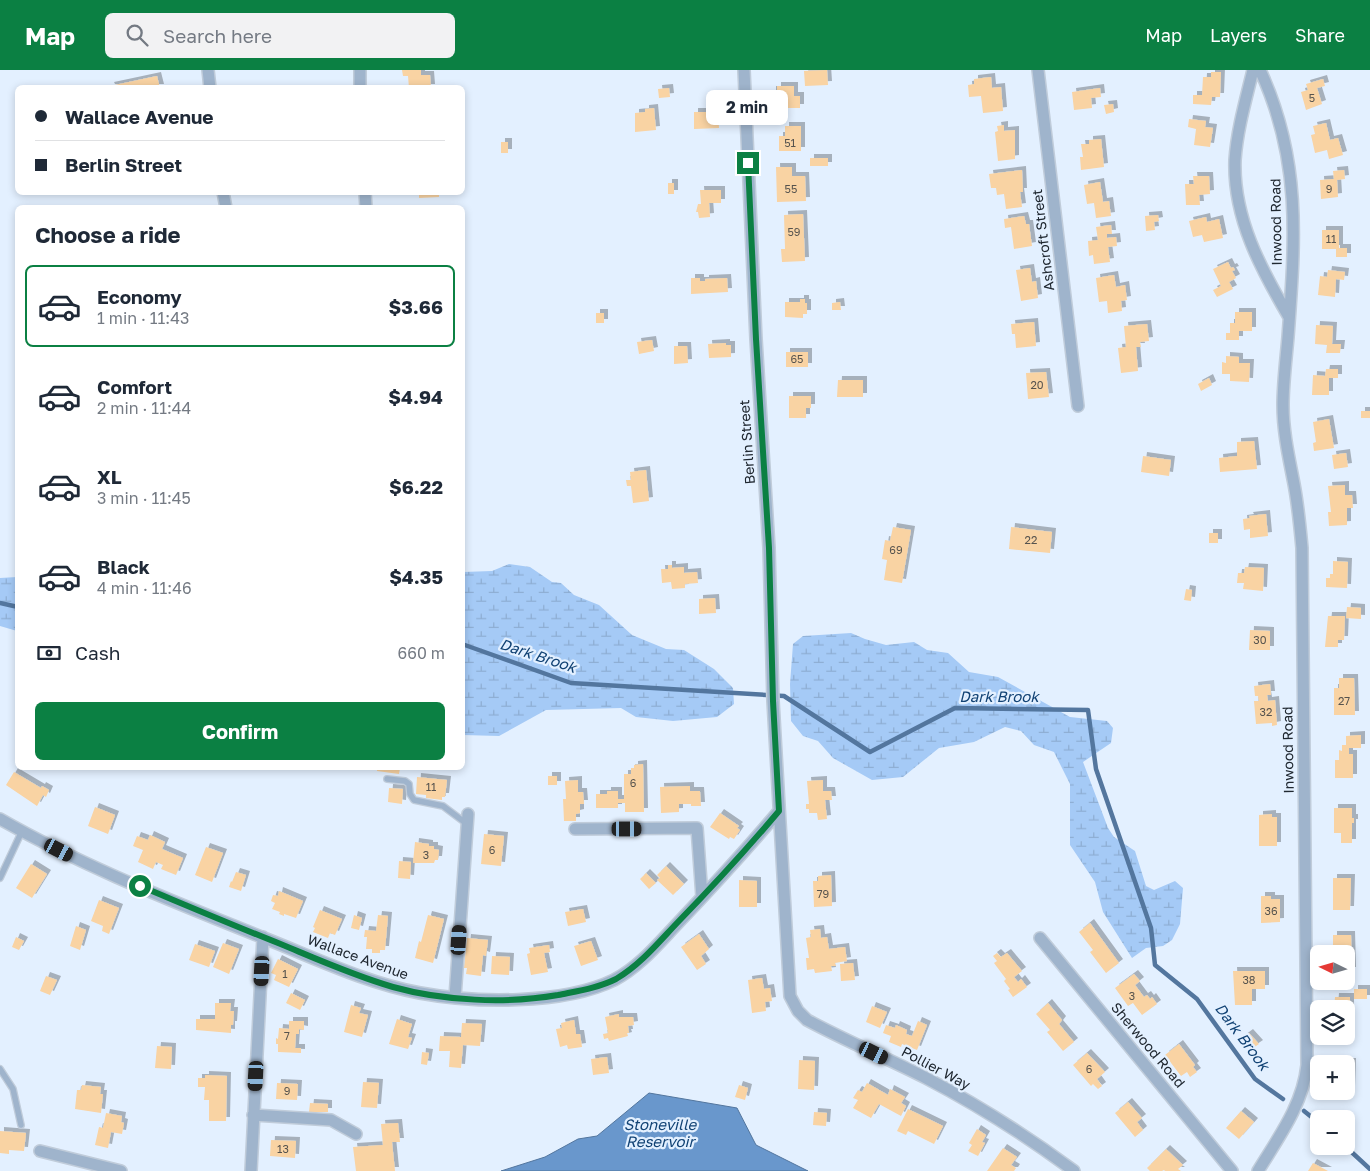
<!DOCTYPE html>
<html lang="en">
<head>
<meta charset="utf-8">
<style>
  :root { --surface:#fff; --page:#f2f2f3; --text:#1f2937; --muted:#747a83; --line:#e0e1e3; --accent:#0b8043 }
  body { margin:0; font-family:"Golos Text",sans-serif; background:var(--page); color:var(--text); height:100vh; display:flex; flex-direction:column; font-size:19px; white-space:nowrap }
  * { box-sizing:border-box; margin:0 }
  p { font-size:16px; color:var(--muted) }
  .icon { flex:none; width:28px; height:28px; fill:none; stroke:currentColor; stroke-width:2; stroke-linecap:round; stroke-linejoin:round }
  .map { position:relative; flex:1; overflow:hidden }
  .details { position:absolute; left:15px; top:135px; width:450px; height:565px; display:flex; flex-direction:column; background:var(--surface); border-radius:8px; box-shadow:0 2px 8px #0003 }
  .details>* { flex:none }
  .hud { position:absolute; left:15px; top:15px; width:450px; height:110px; border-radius:8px; box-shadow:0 2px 8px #0003; display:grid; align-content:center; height:110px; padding:0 20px; background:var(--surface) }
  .needle { width:32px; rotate:275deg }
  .controls { position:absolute; left:1310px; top:875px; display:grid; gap:10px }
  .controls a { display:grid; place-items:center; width:45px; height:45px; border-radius:8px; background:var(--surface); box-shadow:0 2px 8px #0003; font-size:25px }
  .end { position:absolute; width:22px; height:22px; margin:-11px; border:6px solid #0b8043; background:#fff; box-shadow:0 0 0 2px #fff }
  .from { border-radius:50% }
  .bubble { position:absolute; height:35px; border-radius:8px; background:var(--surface); box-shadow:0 2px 8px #0003; font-size:16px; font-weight:700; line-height:35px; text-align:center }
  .car { position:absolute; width:15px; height:30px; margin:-15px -8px; border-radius:6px; box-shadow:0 0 4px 1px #0007; background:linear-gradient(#222 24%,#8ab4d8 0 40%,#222 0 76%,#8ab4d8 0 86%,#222 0) }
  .hud b { display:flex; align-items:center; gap:18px; height:48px; font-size:19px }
  .hud b+b { border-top:1px solid var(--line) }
  .hud i { width:12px; height:12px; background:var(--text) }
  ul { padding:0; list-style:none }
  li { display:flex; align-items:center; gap:15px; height:82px; margin:0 10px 8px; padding:0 10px; border:2px solid transparent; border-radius:8px }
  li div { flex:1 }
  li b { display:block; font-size:19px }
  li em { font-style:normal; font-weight:700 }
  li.selected { border-color:var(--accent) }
  li>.icon { width:45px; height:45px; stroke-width:1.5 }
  h2 { padding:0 20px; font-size:22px; line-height:60px }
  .pay { display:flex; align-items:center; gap:12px; height:55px; padding:0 20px; font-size:19px }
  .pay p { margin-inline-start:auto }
  .cta { display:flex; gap:10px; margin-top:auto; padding:10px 20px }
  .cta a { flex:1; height:58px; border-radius:8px; background:var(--accent); color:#fff; font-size:20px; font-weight:700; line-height:58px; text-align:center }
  header { display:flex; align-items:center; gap:30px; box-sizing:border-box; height:70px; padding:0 25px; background:var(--accent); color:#fff }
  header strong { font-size:24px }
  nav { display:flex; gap:28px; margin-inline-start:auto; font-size:18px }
  .search { width:350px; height:45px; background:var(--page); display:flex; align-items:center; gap:12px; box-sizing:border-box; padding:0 18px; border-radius:8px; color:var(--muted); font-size:19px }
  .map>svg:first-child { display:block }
  .wetland { fill:url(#wetland-marsh) }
  .water { fill:#6997cc; stroke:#53769e }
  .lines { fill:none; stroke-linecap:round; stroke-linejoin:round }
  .stream { stroke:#53769e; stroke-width:4.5 }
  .building { fill:#f9d3a3; filter:url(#shadow) }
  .service-casing { stroke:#c0ccda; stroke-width:8 }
  .minor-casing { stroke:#c0ccda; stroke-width:14 }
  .service { stroke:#9fb4cc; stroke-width:5.5 }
  .minor { stroke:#9fb4cc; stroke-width:11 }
  .route { stroke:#0b8043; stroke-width:6 }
  .labels { text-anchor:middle; stroke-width:4.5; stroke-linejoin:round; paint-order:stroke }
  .number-label { font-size:11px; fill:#56534e }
  .street-label { font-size:14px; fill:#202831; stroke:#e3f0ff }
  .water-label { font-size:15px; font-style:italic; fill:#114274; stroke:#e3f0ff }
</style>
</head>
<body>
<header>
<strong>Map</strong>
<div class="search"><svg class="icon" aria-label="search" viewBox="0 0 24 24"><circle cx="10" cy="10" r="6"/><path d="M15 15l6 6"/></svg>Search here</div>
<nav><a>Map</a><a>Layers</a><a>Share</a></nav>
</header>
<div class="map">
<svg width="1370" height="1101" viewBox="0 0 1370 1101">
  <defs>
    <pattern id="wetland-marsh" width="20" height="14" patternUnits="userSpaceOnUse" patternTransform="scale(1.25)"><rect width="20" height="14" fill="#a5caf6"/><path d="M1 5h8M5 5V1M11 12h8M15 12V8" fill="none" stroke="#8eaed3"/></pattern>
    <filter id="shadow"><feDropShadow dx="4" dy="-4" stdDeviation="0" flood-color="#0004"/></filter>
  </defs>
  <rect width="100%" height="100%" fill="#e3f0ff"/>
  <path class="wetland" d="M509,494l21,3 22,15 9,1 13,12 25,10 33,30 34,14 18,1 30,19 19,19 1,16 -17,13 -44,4 -37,-4 -15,-9 -75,2 -47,26 -36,-1v-163l29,-1z
    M17,507h1l-1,54 -17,-5v-48z
    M851,563l14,6 21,6 28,-3 13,8 21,3 21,19 29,5 72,40 37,4 6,7 -2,15 -28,19 25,66 6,9 21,14 11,35 8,4 21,-9 8,7 -3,36 -8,16 -9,6 -17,2 -14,10 -29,-46 -8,-30 -25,-37v-61l-16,-32 -20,-7 -13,-14 -16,-4 -31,15 -35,6 -36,29 -31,3 -39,-22 -15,-17 -15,-5 -12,-15 -1,-37 3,-40 10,-8z"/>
  <path class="water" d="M649,1023l88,15 19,37 52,26h-307l44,-14 33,-18 19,-3z"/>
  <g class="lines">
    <path class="stream" d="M0,533l18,4
      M462,574l109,39 213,13 86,56 85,-44 133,2 8,59 55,159 4,37 42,34 58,80 28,20
      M1304,1041l15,12
      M1345,1076l25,23"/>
  </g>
  <path class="building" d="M402,0h19v5h9l1,13h-22l-1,-12h-5z
    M827,0l1,15 -23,1 -1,-15z
    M1211,2h10l-1,25h-8l-1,8 -18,-1v-9h9l1,-18h8z
    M157,6l3,12h-49l-1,-2z
    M991,7l1,11 9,-1 2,24 -20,2 -2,-17 -12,1 -1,-12 6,-1v-5z
    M1323,9l2,7 -8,2 5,16 -16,6 -5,-18 7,-2 -2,-6z
    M777,16h17v10h6v12h-28v-18h5z
    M669,18l1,9 -11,1 -1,-9z
    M1100,18l1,9 -10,1 1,10 -18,2 -2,-18z
    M1113,34l1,8 -8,2 -2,-9z
    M654,38l2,22 -21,2v-19l10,-1v-3z
    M694,42h24l1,16 -25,1z
    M1189,49l17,2 -1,6 8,1 -3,19 -16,-2 2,-16 -8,-2z
    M1326,53l4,17 8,-2 5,17 -14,4 -2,-9 -12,3 -4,-18 4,-1 -2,-8z
    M1004,55v6l11,-1v29l-17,2 -3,-29 3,-1 -1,-5z
    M785,56h16v25h-22v-15h6z
    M1101,69l3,28 -23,3 -1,-13h3l-2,-13h8v-4z
    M501,72h7v11h-7z
    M810,88h18v8h-18z
    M776,97h16v9h13l1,25 -29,1z
    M1022,100l1,22h-3l2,15 -16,2 -2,-15 -7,1 -1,-7h-5l-2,-14z
    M1344,100l1,9 -8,1 1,17 -17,2 -1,-19 14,-1 -1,-8z
    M1193,106h16l1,18 -11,1 1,10h-14l-1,-21h9z
    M1100,112l3,20 6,-1 2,15 -15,2 -2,-15 -7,1 -3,-19z
    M668,113h6v11h-6z
    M700,120h21v13h-12l1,14 -11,1 -1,-6h-2l2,-8h3z
    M419,122h20v5l-20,1z
    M803,144l2,47 -23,1 -1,-13h4l-1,-34z
    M1158,145l1,6 -5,1 1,8 -9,1 -1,-15z
    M1024,146l2,8h3l3,22 -18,3 -3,-22 -6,1 -1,-9z
    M1206,147l1,5 12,-3 4,19 -19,4 -2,-7 -9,2 -4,-16z
    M1111,155l1,9h-5v4l9,-1 1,9 -9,1 2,15 -16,2 -1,-9 -4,1 -1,-15 10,-1 -2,-13z
    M1322,160h17v18h8v9h-11v-8h-14z
    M1228,192l3,6 2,-1 2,3 -3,1 4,7 -7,4 4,7 -16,8 -4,-7 8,-4 -8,-17z
    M1030,198l2,14 4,-1 2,17 -17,3 -5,-31z
    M1328,200l17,2 -1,8 -8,-1 -1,18 -17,-2 2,-19 7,1z
    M1114,205l2,12 9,-2 2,15 -6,1 1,10 -14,2 -1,-12 -8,1 -3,-24z
    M691,208h9v3h5v-2l22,-1 1,14 -37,2z
    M800,229h5v4h2v11h-4v4l-18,-1v-15h15z
    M840,232l1,8h-9v-7z
    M1235,242h17v19h-13v9h-13v-7h4v-10h5z
    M596,243h8v10h-8z
    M1034,252l2,24 -20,2 -1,-14h-3l-1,-10z
    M1147,254l2,17 -9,1 1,5h-5l2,24 -17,2 -3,-25 8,-1 -2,-21z
    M1316,255l17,1 -1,18h9l-1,9h-14l1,-8 -12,-1z
    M652,270l2,11 -15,3 -2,-12z
    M726,273v2h5v12l-22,1 -1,-14z
    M674,276h13l1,17 -14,1z
    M786,282h22v15h-22z
    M1226,286l13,1v6h11l-1,19 -19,-1v-7h-8v-12l4,1z
    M1326,299h12v9h-9v17h-17l1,-20 12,1z
    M1046,302l3,25 -21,2 -2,-26z
    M1209,308l3,7 -11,6 -3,-7z
    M838,310h25v17h-26z
    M789,326h22v12h-5v10h-17z
    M1361,341h9v7h-9z
    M1329,349l5,29 -20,3 -1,-8 3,-1 -3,-20z
    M1254,371l3,28 -37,3 -1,-14 18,-2v-14z
    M1346,383l2,14 -14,2 -2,-14z
    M1143,386l28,4 -2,16 -28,-4z
    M646,400l3,31 -16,2 -2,-17h-4l-1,-6h5l-1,-8z
    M1345,415v10h7l1,13h-6v17l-18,1 -1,-14h3l-3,-26z
    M1266,444l2,22 -18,2v-9l-6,1 -1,-11 7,-1 -1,-2z
    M893,457l18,3 -9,53 -18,-3 3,-20 -5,-1 3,-19 5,1z
    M1011,457l41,5 -2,21 -41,-4z
    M1209,463h9v10h-9z
    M1333,491l15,1 -1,26 -21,-1v-9h4v-4h3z
    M668,495h4v3l12,-1v6l13,-1 1,11 -13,1v4l-13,1 -1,-7 -9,1 -1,-14h7z
    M1245,497l19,1 -1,23 -20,-2 1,-6h-7l1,-10h6z
    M1186,519l6,1 -1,11 -7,-1z
    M715,528l1,15 -17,1v-15z
    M1347,537l14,1v11l-15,-1z
    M1328,546h17l-1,24h-6v7h-13z
    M1250,560l20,1v19h-21z
    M1339,608h15l1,37h-21v-27h5z
    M1270,614l1,11h-4l1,6 7,-1 2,25 -5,1v-3l-16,1 -2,-23h5l-1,-5h-3l-1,-10z
    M1361,665v13h-12v6h4v24h-18v-18h4v-10l3,1v-6h4v-9z
    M643,694l1,48h-19v-9h-7v5h-22v-14h11v-3h11v8h6v-25h7v-6h3v-3z
    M377,698h23l-1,6 -22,-3z
    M14,702l27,16 1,-2 7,4 -3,7 -3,-2 -6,11 -31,-21z
    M548,706h9v9h-9z
    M417,707l30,3 -2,17h-3v3l-16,-2v-3l-10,-1z
    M578,710v12h5l1,12h-4v9l-4,1v7h-12l-1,-22h3l-1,-18z
    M823,710v11h8l1,9h-7l2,19 -9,1 -1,-7h-8v-4h-3v-5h3l-2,-23z
    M690,716v5h10l1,15h-10v-2h-12v8l-18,1 -1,-26z
    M389,718l14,1 -1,15 -14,-2z
    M95,737l20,8 -7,19 -20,-8z
    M1334,738h18v10h2v5h-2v20h-11v-10h-7z
    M720,743l19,13 -2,2 3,2 -6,9 -4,-2 -1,2 -19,-12z
    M1272,744v3h5v29h-18v-31z
    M484,764l20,2 -3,30 -20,-2z
    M150,765l15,7 -3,7 21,9 -7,17 -15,-6 2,-4 -7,-3 -3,7 -15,-7 5,-12 -10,-4 4,-10 11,4z
    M415,772l14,2v2h5v3l5,1 -1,10h-3l-1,3h-21z
    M206,777l17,6 -11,29 -17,-7z
    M399,791l12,1 -1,17 -12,-1z
    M31,794l16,10 -15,24 -16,-10z
    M666,796l18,18 -11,11 -16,-15 3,-2 -3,-3z
    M236,802l10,3 -5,16 -12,-4 2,-6 1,1z
    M646,803l10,10 -7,6 -9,-10z
    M831,805l1,31 -18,1 -1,-26h5v-5z
    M1333,808h18l-1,32h-17z
    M739,810l18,1v26h-18z
    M279,821l24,10 -7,17 -12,-4v2l-5,-2 1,-2 -8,-3 3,-6 -4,-2 2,-6 5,1z
    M1261,826h10v3h9v23l-19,1z
    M99,830l20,8 -10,26 -7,-3 1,-5 -12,-5z
    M583,839l3,13 -18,4 -3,-14z
    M320,840l22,9 -7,16 -5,-2 -2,5 -15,-6 2,-4 -2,-1z
    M354,845l8,3 -3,12 -8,-2z
    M378,845l10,1 -3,34h-5v3h-8v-4h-6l1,-12h-3l1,-7 11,1z
    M428,845l16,4 -11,44 -18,-5 4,-17 2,1z
    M1090,853l29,40 -13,10 -16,-21 3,-2 -14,-18z
    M76,856l10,4 -6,20 -10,-4z
    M820,859l1,9 6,-1 2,12 16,-2 2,14 -12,2 1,3h-5l1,5 -17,2 -1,-4 -7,1 -1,-12h3l-3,-20 5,-1 -1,-7z
    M699,864l10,15 -8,7 5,8 -9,6 -16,-23z
    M1333,865h18l1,36h-6v-17h-13z
    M16,867l8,4 -5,9 -7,-3z
    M467,868l21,2 -2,16 -3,-1 -2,21 -15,-2 1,-6h-3z
    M591,871l7,19 -17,6 -7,-20z
    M223,873l16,6 -10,25 -16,-7z
    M195,874l20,7 -6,16 -20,-7z
    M549,875l1,7 -6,1 4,19 -17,3 -4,-21 3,-1 -1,-5z
    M997,883l4,4 6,-4 15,18 -8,6 4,5 3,-3 6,8 -14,10 -5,-7 2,-1 -6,-8 2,-2 -12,-16 3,-2 -4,-5z
    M492,886l18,1 -1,18 -18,-1z
    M278,889l20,10 -9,18 -15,-7 2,-5 -5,-2z
    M853,893l2,17 -14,1 -1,-17z
    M1233,901h32v18h-13v16h-17z
    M1134,904l6,7 -5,4 9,12 3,-2 3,4 2,-2 5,7 -15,11 -9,-12 -5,3 -13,-18z
    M46,906l11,4 -7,15 -10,-4z
    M762,908l2,11 6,-1 2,13 -7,1 1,9 -14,2 -4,-33z
    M1354,919h13v10h-13z
    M291,923l14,7 -5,10 -14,-7z
    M1335,927h15v25h-4v-13h-12z
    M215,933h16l-1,8h4l-1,14h-2v8l-35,-3v-11h19z
    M1048,933l14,17 -3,4 15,18 -11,9 -16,-19 3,-2 -14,-16z
    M351,935l10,3 -2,5 9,2 -6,22 -18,-5z
    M872,936l15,6 -7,16 -14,-6z
    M619,944v3h14l1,8 -6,1 1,7h-2l1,3 -19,5 -1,-3 -4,1 -1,-5 5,-1 -3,-16z
    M397,949l15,5 -4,13 4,1 -4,11 -19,-5z
    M574,950l2,14h4l2,13 -14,2 -1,-4 -7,2 -4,-18 6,-1 -1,-5z
    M289,951h15v9l-5,-1v5h-3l-1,14h6v5l-23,-1v-8h-2v-6l2,1 1,-11 10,1z
    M918,951l9,4 -10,25 -15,-6 -1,3 -12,-5 2,-6 -8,-3 3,-8 9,3 1,-3 11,5 -1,4 6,2z
    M462,953l20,1 -2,22 -17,-1 -2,23 -12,-1 1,-16h-11l1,-15 21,1z
    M1249,963l10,11 -9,6 -9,-11z
    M1179,974l16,21 -2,2 4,5 -7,5 -3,-5 -6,4 -16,-21z
    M157,976l15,1 -1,22 -16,-1z
    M422,982l7,1 -2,12 -6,-1z
    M1087,983l18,19 -8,7 5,7 -4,3 -5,-5 -2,2 -18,-21z
    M607,987l2,16 -16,2 -2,-16z
    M799,990l16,1 -1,29 -16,-1z
    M1335,992h17l-1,28h-5v-26h-11z
    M205,1005l22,1 -1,45h-17v-21h-5l1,-13h-7v-9h7z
    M363,1012l16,1 -2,25 -16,-1z
    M277,1013l21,1 -1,16 -21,-1z
    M867,1013l21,12 2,-6 15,8 -4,6 5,3 -5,10 -22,-12 -8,14 -18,-10 5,-8 -5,-2 5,-8 4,2z
    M82,1015l19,2 -1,7h3l-2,19 -26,-4 2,-19h4z
    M739,1015l9,3 -3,12 -10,-3z
    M1128,1032l14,16 -5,4 6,8 -8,7 -20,-24z
    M310,1033l18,1v8h-19z
    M908,1039l35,17 -9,18 -26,-13 -2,4 -9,-4z
    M1241,1041l13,11 -15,17 -13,-11z
    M814,1042l13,1 -1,13 -13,-1z
    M106,1043l16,3 -1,6 3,1 -2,11 -11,-2 -3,16 -13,-3 4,-18 4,1z
    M398,1053l2,19h-8l3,29h-39l-3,-24 30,-2 -2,-21z
    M977,1059l9,6 -4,7 3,1 -7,13 -10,-5 4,-6 -3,-2z
    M0,1061l26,2 -2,18 -15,-1v4l-9,-1z
    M271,1070l25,1 -1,17 -25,-2z
    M1003,1078l14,9 -6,8 5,3 -2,3h-27z
    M1166,1079l17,16 -5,4 3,2h-16l-1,-1 -2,1h-12l-3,-3z
    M1313,1093l15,8h-20z"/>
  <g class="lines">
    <g class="service-casing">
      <path id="service" d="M387,709l18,2 4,3 1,10 4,6 29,6 24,18
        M0,808l22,-47
        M0,999l13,20 8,36"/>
    </g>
    <g class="minor-casing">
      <path id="minor" d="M208,0l2,18
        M360,0v18
        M744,0l12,269 13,209 4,153 17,295 8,15 9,9c39,21 80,38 119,58 52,27 102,59 148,93
        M1038,0l40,336
        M1253,0c-7,29 -16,60 -18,90 -2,58 26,109 54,157
        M223,122l3,16
        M365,122l1,16
        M0,749c84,48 175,83 264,119 51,20 102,45 156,55 54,10 143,12 194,-13 25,-13 44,-36 63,-56 35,-37 69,-74 102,-113
        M575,759l122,-1 5,69
        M1040,868l192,233
        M455,927l13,-183
        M253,1045l78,5 25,14
        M40,1081l81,20
        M251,1101l12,-234
        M1258,1101c20,-33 45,-66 49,-106l-5,-517c-2,-22 -4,-43 -8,-64 -5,-26 -11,-52 -11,-79 0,-22 3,-45 5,-68 7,-95 14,-177 -28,-267"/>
    </g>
    <use href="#service" class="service"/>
    <use href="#minor" class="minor"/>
  </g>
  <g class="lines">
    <path class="route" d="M140,816c48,20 95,40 143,59 36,15 72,31 110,42 50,14 113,17 165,8 19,-4 40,-7 58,-16 24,-14 42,-36 61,-56 35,-36 69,-73 102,-112l-6,-110 -4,-153 -13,-209 -8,-176"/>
  </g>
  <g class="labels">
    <g class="number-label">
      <text x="1312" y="32">5</text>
      <text x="790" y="77">51</text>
      <text x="791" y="123">55</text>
      <text x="1329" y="123">9</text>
      <text x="794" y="166">59</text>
      <text x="1331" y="173">11</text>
      <text x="797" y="293">65</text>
      <text x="1037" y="319">20</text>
      <text x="1031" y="474">22</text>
      <text x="896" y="484">69</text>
      <text x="1260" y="574">30</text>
      <text x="1344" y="635">27</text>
      <text x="1266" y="646">32</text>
      <text x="633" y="717">6</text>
      <text x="431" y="721">11</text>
      <text x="492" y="784">6</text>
      <text x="426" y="789">3</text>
      <text x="823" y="828">79</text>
      <text x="1271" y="845">36</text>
      <text x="285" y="908">1</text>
      <text x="1249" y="914">38</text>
      <text x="1132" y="930">3</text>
      <text x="287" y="970">7</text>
      <text x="1089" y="1003">6</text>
      <text x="287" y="1025">9</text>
      <text x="283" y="1083">13</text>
    </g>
    <g class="street-label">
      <text transform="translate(1276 152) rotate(-91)" y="5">Inwood Road</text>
      <text transform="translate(1043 170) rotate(-97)" y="5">Ashcroft Street</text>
      <text transform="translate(747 372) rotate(-94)" y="5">Berlin Street</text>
      <text transform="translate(1288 680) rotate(-91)" y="5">Inwood Road</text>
      <text transform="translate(358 887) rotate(20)" y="5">Wallace Avenue</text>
      <text transform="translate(1148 975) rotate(50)" y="5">Sherwood Road</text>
      <text transform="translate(936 998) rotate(28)" y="5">Pollier Way</text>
    </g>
    <g class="water-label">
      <text transform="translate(538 586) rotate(18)" y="5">Dark Brook</text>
      <text x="999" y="632">Dark Brook</text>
      <text transform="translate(1242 967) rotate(53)" y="5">Dark Brook</text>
      <text x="660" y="1060">Stoneville<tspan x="660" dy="17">Reservoir</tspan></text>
    </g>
  </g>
</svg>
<div class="controls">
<a><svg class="needle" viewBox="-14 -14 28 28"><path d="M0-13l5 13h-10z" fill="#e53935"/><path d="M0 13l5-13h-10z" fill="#747a83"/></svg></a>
<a><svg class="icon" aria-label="layers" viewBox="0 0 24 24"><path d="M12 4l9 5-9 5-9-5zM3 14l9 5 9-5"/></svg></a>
<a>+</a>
<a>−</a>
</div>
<i class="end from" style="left:140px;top:816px"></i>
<i class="end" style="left:748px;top:93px"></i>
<div class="bubble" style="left:706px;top:20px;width:82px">2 min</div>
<i class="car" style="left:627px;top:759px;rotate:90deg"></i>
<i class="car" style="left:59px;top:780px;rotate:117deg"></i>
<i class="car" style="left:459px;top:870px;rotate:4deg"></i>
<i class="car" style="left:262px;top:901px;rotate:183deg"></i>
<i class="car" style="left:874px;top:983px;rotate:116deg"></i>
<i class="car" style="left:256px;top:1006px;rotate:183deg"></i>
<div class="hud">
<b><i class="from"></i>Wallace Avenue</b>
<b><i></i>Berlin Street</b>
</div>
<section class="details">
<h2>Choose a ride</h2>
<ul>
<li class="selected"><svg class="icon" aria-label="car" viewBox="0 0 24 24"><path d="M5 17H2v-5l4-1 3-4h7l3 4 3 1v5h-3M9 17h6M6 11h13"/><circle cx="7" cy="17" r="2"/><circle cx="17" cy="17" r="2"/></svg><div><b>Economy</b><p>1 min · 11:43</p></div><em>$3.66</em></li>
<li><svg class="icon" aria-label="car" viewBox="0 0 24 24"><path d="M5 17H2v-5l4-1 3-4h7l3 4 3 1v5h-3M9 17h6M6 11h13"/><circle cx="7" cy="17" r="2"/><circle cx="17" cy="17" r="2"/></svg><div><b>Comfort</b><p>2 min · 11:44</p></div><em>$4.94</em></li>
<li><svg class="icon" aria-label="car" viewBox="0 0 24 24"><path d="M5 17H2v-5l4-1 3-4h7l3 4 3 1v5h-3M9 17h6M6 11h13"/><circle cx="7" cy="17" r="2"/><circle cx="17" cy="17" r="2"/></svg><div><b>XL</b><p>3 min · 11:45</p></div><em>$6.22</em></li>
<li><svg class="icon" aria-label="car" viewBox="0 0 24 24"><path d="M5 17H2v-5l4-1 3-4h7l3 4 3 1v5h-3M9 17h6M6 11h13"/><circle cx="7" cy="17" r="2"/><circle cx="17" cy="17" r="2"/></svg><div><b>Black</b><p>4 min · 11:46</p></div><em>$4.35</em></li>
</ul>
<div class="pay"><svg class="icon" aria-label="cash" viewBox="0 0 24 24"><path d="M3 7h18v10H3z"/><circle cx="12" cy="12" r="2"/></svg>Cash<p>660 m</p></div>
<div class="cta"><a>Confirm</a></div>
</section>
</div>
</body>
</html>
